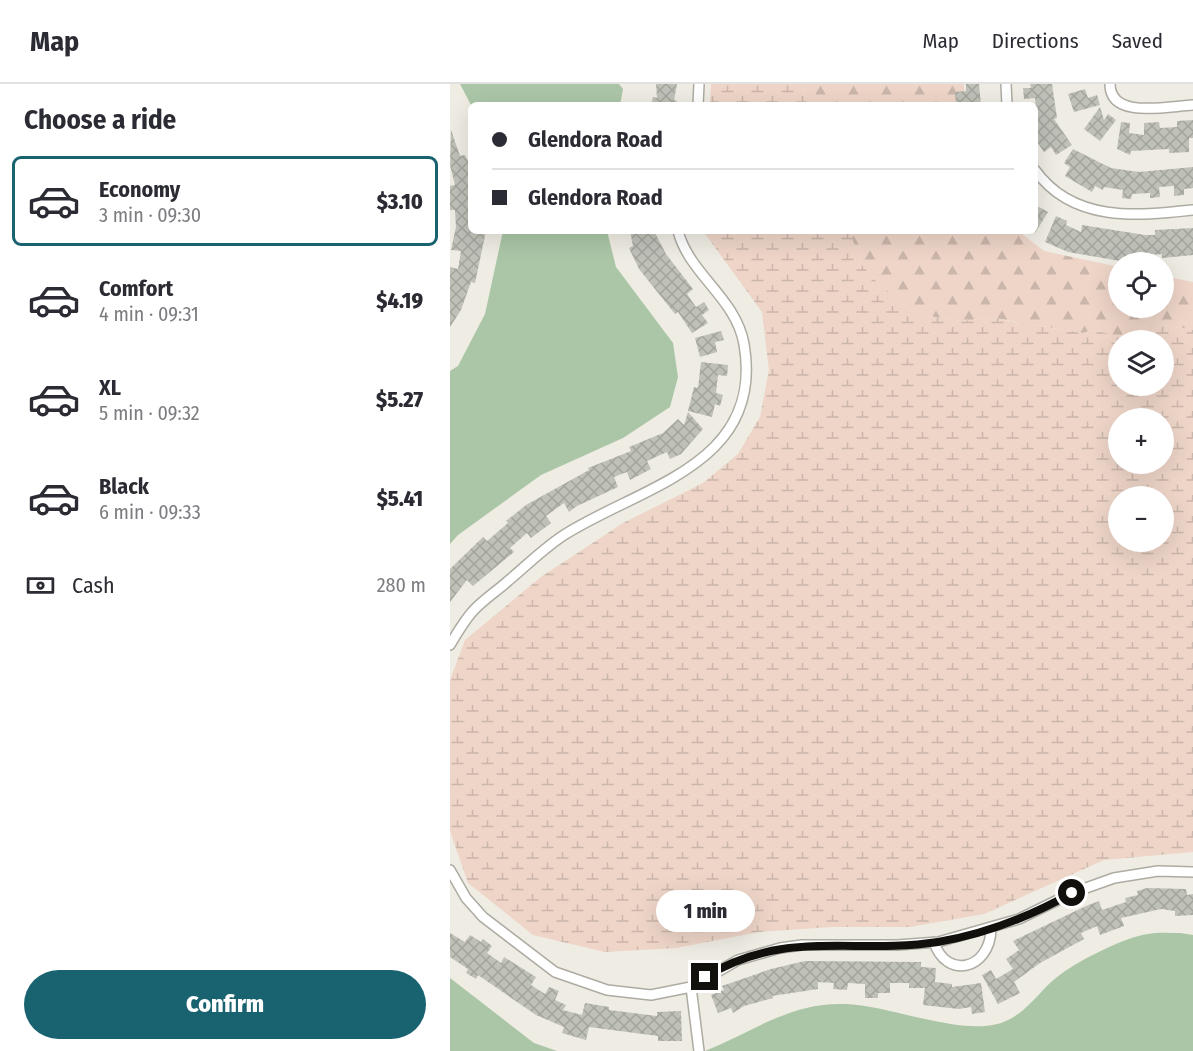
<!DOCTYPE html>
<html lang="en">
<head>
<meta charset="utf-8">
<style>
  :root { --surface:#fff; --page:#f2f2f3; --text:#2b2b33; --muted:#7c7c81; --line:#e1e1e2; --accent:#196370 }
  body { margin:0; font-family:"Fira Sans Condensed",sans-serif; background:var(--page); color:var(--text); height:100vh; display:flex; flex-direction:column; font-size:22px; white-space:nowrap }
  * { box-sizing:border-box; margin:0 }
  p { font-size:20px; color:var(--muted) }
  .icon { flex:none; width:33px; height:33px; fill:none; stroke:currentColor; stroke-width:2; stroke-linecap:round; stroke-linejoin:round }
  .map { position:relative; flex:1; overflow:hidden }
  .drawer { display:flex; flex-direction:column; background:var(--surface); width:450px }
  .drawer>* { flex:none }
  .guide { position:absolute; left:18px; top:18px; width:570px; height:132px; border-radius:9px; box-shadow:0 6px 24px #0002; display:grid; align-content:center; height:132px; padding:0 24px; background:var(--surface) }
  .fabs { position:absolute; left:658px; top:168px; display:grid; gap:12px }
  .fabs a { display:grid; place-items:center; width:66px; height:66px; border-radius:50%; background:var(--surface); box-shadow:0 6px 24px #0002; font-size:30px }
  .end { position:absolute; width:27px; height:27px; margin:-14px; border:8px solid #11100d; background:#fff; box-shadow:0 0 0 3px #fff }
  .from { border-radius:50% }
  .bubble { position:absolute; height:42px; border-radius:21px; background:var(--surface); box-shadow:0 6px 24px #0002; font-size:20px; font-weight:800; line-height:42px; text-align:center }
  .guide b { display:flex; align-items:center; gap:21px; height:57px; font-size:22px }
  .guide b+b { border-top:2px solid var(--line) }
  .guide i { width:15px; height:15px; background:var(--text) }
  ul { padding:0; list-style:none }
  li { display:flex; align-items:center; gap:18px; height:90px; margin:0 12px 9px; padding:0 12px; border:3px solid transparent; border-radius:9px }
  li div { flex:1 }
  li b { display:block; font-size:22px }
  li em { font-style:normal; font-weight:800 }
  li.selected { border-color:var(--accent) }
  li>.icon { width:54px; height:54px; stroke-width:1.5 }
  h2 { padding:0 24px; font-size:27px; line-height:72px }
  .pay { display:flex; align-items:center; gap:15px; height:66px; padding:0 24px; font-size:22px }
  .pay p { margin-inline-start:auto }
  .primary-button { display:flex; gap:12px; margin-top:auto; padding:12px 24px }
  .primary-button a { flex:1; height:69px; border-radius:36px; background:var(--accent); color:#fff; font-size:24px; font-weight:800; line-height:69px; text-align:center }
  header { display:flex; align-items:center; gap:36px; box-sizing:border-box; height:84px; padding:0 30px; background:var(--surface); border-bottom:2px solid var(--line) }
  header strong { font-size:28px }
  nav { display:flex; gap:33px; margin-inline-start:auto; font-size:21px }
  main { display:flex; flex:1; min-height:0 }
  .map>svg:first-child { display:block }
  .forest { fill:url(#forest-firs) }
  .wetland { fill:url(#wetland-marsh); fill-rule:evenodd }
  .water { fill:#aac6a7 }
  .building { fill:url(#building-cross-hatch) }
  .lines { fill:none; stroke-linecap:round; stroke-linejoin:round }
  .street-casing { stroke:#adaba2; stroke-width:12 }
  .street { stroke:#fff; stroke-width:9 }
  .route { stroke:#11100d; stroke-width:8 }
</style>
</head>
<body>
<header>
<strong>Map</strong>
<nav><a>Map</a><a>Directions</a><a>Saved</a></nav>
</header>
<main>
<section class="drawer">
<h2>Choose a ride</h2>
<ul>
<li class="selected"><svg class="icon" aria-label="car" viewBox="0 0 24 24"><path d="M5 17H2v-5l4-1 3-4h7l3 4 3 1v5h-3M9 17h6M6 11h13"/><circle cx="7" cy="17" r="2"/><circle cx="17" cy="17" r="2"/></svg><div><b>Economy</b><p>3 min · 09:30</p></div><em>$3.10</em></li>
<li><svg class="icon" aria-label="car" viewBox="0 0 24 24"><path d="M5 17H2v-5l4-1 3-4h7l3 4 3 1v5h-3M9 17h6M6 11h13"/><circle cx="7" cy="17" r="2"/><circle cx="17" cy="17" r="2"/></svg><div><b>Comfort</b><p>4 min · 09:31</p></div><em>$4.19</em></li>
<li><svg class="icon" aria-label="car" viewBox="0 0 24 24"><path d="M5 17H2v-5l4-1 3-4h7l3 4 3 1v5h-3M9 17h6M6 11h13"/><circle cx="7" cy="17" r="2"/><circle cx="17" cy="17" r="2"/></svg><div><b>XL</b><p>5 min · 09:32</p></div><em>$5.27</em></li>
<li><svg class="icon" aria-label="car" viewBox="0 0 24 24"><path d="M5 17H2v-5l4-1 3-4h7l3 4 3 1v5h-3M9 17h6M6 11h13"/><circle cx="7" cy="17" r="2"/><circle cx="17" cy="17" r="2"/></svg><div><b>Black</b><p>6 min · 09:33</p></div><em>$5.41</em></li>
</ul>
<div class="pay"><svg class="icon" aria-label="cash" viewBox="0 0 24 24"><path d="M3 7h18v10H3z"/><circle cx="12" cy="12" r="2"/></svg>Cash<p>280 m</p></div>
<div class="primary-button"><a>Confirm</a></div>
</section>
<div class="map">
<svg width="743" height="967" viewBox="0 0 743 967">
  <defs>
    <pattern id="forest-firs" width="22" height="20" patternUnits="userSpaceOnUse" patternTransform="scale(1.5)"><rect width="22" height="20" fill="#eed5c8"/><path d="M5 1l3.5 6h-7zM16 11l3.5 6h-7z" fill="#cbb6ab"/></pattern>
    <pattern id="wetland-marsh" width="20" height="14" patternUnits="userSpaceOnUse" patternTransform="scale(1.5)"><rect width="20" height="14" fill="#eed5c8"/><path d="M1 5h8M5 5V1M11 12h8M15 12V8" fill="none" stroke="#cbb6ab"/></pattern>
    <pattern id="building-cross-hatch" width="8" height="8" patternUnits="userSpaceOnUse" patternTransform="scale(1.5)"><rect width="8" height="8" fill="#bfc1b8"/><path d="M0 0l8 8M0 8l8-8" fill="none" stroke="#a3a59d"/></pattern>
  </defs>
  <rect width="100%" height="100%" fill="#efece3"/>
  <path class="forest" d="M353,0h161v21h-157z
    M399,147h169l26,20 75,16v41h45v-32l29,6v48l-37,-6 -30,14 -33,-8 -10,3 -89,-15 -33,3 -46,-7 -39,-33 -14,-16z"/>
  <path class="wetland" d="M261,0h92l4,21h-97z
    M253,147h146l13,34 14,16 39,33 46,7 32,-3 90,15 10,-3 33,8 30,-14 37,6v522l-89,8 -120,54 -74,13h-79l-72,5 -83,16 -71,4 -72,-17 -65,-52 -18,-52v-151l15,-40 76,-63 82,-54 80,-40 35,-29 22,-37 9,-47 -7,-58zM669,256h45v46h-45zM714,334v46h-45v-46zM669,412h45v46h-45z"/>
  <path class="water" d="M10,0h159l4,5 -3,16h-149z
    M53,147h104l9,36 57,76 5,34 -8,30 -47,31 -82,37 -83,60 -8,9v-173l8,-5 27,-52z
    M730,849l13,2v116h-488c48,-19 85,-49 140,-47 45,1 122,35 161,17 23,-10 35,-33 55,-47 19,-14 64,-37 87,-40 10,-2 21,-1 32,-1z
    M0,894l84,65 23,8h-107z"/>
  <path class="building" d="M206,0h21l-3,16 3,1 -1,4h-25l2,-8 4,1z
    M516,0h13l2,21h-25l-1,-13 11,-1z
    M580,0h22l5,34 -3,1 18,26 -16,10 -5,-8 -7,5 -9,-13 2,-16 -2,-25 -11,1 -1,-11h8z
    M635,5l3,9 9,-3 3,10 -26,7 -6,-18z
    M650,23l4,13 4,-6 8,6 -16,21 -16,-12z
    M743,36v18h-4v14l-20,1v-4l-38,2 -1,4 -13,-6 4,-27 9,1 -1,10 15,2v-12l15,-1 1,6 17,-1v-6z
    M1,46l9,26 5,-1 6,12v64h15l-11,52 -4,-1 -10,28 -11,17v-60l8,2 3,-18 -10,-1 5,-23 -1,-17h-5v-24l5,-1 -5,-20z
    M623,65l38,19 28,4 54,-5v21l-9,1v6l-10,1v-10l-15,1 1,10 -10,1v-5l-18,1 -1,5 -9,-1 1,-8 -19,-3 -1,3 -8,-4 -3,6 -27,-16 5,-9 -6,-4z
    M589,123l9,5 -13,21v-25z
    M606,132l11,5 -1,4 15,7 1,-7 63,10h10v-5l38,-2v27l-31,3v-4l-27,2 -1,6h-8l-58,-10 -23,-10z
    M180,147h24l12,23 27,35 -6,5 9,13 8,-5 5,8 -7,5 6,8 -16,10 -14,-21 -3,2 -36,-45 -10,-21 4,-2z
    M271,247l3,9 -9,2 2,10 -17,5 -5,-19z
    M251,278l27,3 -1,11 -9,-1 -2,18 7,2 -3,11 -5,-2 -3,13 -24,-6 6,-24 4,1z
    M238,328l15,17 -22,25 -11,5 -3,-7 -20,9 4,8 -21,11 -3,-8 -13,5 4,10 -41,19 -8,6 -5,-9 -18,13 5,7 -20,15 -4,-5 -17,15 4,4 -41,34 -6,-6 -17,22v-33l33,-32 4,4 21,-18 -2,-2 20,-16 63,-35 -1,-2 43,-17 -2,-4 34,-14 15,-14 6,6z
    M697,804l39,1 1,6 6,-1v21l-18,1v-5l-14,-2 -40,9 3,8 -24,9 -3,-9 -16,7 3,6 -44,24 -26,19 6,11 -22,11 -16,-29 9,-5 5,9 17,-10 -7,-10 13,-9 -6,-9 73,-35 13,-5 3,9 24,-8 -1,-4 13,-3 -1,-4z
    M0,849l15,9 5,-7 11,7 2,-3 9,7 -5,7 14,10 3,-6 32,20 -5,8 14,9 4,-7 10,4 -4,9 11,5 -3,5 19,5 3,-12 24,4v3l48,6v-4l24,-1 1,30h-24v-5l-69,-9 -3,13 -24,-7 2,-6 -28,-12 -58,-40 -2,4 -10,-6 2,-4 -18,-12z
    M355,877l116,1v5l15,1 -1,14 17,2v3l29,-4 4,29 -13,2 -1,-7 -12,2 -36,-4 2,-17h-16v-5h-19v10h-12v5h-13v-14l-17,-1 -1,7 -14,-1 1,-6 -16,-1v7l-46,7 1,2 -29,8 -11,7 -2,-5 -13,5 -7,-18 13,-5 -2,-4 49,-17z"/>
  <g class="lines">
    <g class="street-casing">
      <path id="street" d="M556,0l1,21
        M660,0c0,36 58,22 83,21
        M248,21l1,-21
        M585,86c38,53 102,46 158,40
        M0,561c7,-12 14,-24 23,-34 10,-11 24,-20 35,-30 18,-15 36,-33 56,-46 77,-49 201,-70 180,-191 -8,-46 -55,-70 -66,-113
        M0,786l16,28 17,19 72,55 52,18 44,5 40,-8 47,-27 42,-12 22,-3h95l41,-3 81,-23 53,-26 42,-15 44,-7 35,1
        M484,858c12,38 56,28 57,-13
        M241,903l8,64"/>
    </g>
    <use href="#street" class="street"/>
  </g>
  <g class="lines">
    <path class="route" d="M255,893c80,-49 148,-22 233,-35 47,-8 93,-26 134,-49"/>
  </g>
</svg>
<div class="fabs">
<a><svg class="icon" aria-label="locate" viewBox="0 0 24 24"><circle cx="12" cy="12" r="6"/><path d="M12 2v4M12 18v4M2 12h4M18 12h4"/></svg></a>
<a><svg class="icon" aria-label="layers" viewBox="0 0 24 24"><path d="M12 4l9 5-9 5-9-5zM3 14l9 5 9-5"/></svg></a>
<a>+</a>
<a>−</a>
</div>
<i class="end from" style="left:622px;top:809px"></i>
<i class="end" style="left:255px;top:893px"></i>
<div class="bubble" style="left:206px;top:806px;width:99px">1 min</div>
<div class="guide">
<b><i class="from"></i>Glendora Road</b>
<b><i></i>Glendora Road</b>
</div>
</div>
</main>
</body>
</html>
